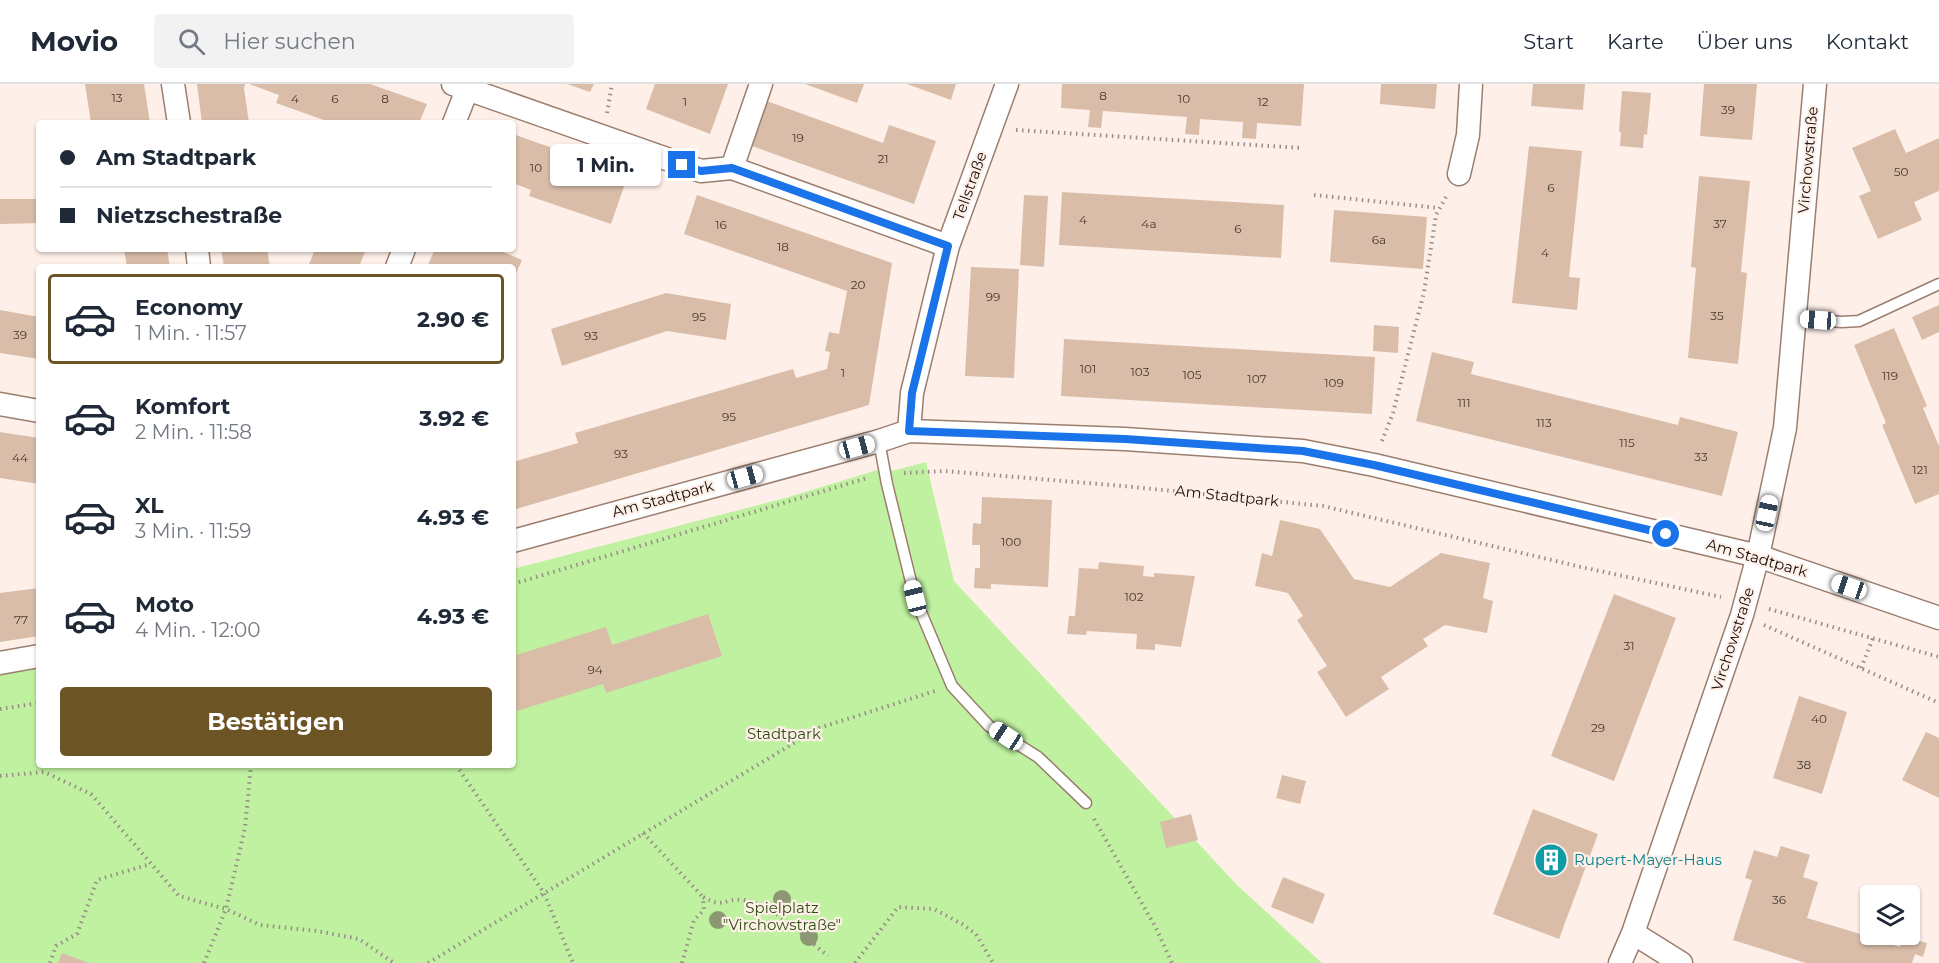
<!DOCTYPE html>
<html lang="de">
<head>
<meta charset="utf-8">
<style>
  :root { --surface:#fff; --page:#f2f2f3; --text:#1f2937; --muted:#747a83; --line:#e0e1e3; --accent:#6c5424 }
  body { margin:0; font-family:Montserrat,sans-serif; background:var(--page); color:var(--text); height:100vh; display:flex; flex-direction:column; font-size:22px; white-space:nowrap }
  * { box-sizing:border-box; margin:0 }
  p { font-size:20px; color:var(--muted) }
  .icon { flex:none; width:33px; height:33px; fill:none; stroke:currentColor; stroke-width:2; stroke-linecap:round; stroke-linejoin:round }
  .map { position:relative; flex:1; overflow:hidden }
  .side { position:absolute; left:36px; top:180px; width:480px; height:504px; display:flex; flex-direction:column; background:var(--surface); border-radius:6px; box-shadow:0 2px 4px #0004 }
  .side>* { flex:none }
  .hud { position:absolute; left:36px; top:36px; width:480px; height:132px; border-radius:6px; box-shadow:0 2px 4px #0004; display:grid; align-content:center; height:132px; padding:0 24px; background:var(--surface) }
  .controls { position:absolute; left:1860px; top:801px; display:grid; gap:12px }
  .controls a { display:grid; place-items:center; width:60px; height:60px; border-radius:6px; background:var(--surface); box-shadow:0 2px 4px #0004; font-size:30px }
  .end { position:absolute; width:27px; height:27px; margin:-14px; border:8px solid #1a73e8; background:#fff; box-shadow:0 0 0 3px #fff }
  .from { border-radius:50% }
  .bubble { position:absolute; height:42px; border-radius:6px; background:var(--surface); box-shadow:0 2px 4px #0004; font-size:20px; font-weight:700; line-height:42px; text-align:center }
  .car { position:absolute; width:18px; height:36px; margin:-18px -9px; border-radius:8px; box-shadow:0 0 4px 2px #0007; background:linear-gradient(#fff 24%,#345 0 40%,#fff 0 76%,#345 0 86%,#fff 0) }
  .hud b { display:flex; align-items:center; gap:21px; height:57px; font-size:22px }
  .hud b+b { border-top:2px solid var(--line) }
  .hud i { width:15px; height:15px; background:var(--text) }
  ul { padding:10px 0 0; list-style:none }
  li { display:flex; align-items:center; gap:18px; height:90px; margin:0 12px 9px; padding:0 12px; border:3px solid transparent; border-radius:6px }
  li div { flex:1 }
  li b { display:block; font-size:22px }
  li em { font-style:normal; font-weight:700 }
  li.selected { border-color:var(--accent) }
  li>.icon { width:54px; height:54px; stroke-width:1.5 }
  .action { display:flex; gap:12px; margin-top:auto; padding:12px 24px }
  .action a { flex:1; height:69px; border-radius:6px; background:var(--accent); color:#fff; font-size:24px; font-weight:700; line-height:69px; text-align:center }
  header { display:flex; align-items:center; gap:36px; box-sizing:border-box; height:84px; padding:0 30px; background:var(--surface); border-bottom:2px solid var(--line) }
  header strong { font-size:28px }
  nav { display:flex; gap:33px; margin-inline-start:auto; font-size:21px }
  .search { width:420px; height:54px; background:var(--page); display:flex; align-items:center; gap:15px; box-sizing:border-box; padding:0 21px; border-radius:6px; color:var(--muted); font-size:22px }
  .map>svg:first-child { display:block }
  .green { fill:#bff1a0 }
  .building { fill:#d9bda9 }
  .lines { fill:none; stroke-linecap:round; stroke-linejoin:round }
  .service-casing { stroke:#9b7e6e; stroke-width:13 }
  .minor-casing { stroke:#9b7e6e; stroke-width:25 }
  .path { stroke:#998d87; stroke-width:4; stroke-dasharray:1.5 4.5; stroke-linecap:butt }
  .service { stroke:#fff; stroke-width:10 }
  .minor { stroke:#fff; stroke-width:22 }
  .tree { fill:#8c9773 }
  .route { stroke:#1a73e8; stroke-width:8 }
  .labels { text-anchor:middle; stroke-width:4.5; stroke-linejoin:round; paint-order:stroke }
  .number-label { font-size:12px; fill:#483a30 }
  .street-label { font-size:15px; fill:#180e08; stroke:#fef0e9 }
  .park-label { font-size:15px; fill:#2e4f13; stroke:#fef0e9 }
  .culture-label { font-size:15px; fill:#0d838f; stroke:#fef0e9; text-anchor:start }
</style>
</head>
<body>
<header>
<strong>Movio</strong>
<div class="search"><svg class="icon" aria-label="search" viewBox="0 0 24 24"><circle cx="10" cy="10" r="6"/><path d="M15 15l6 6"/></svg>Hier suchen</div>
<nav><a>Start</a><a>Karte</a><a>Über uns</a><a>Kontakt</a></nav>
</header>
<div class="map">
<svg width="1939" height="879" viewBox="0 0 1939 879">
  <rect width="100%" height="100%" fill="#fef0e9"/>
  <path class="green" d="M926,378l28,119 283,304 85,78h-1322v-289l39,-6v97h474v-196l276,-72 101,-31 2,5z"/>
  <path class="building" d="M85,0h59l6,39h-59z
    M197,0h48l-1,4 5,35h-47z
    M249,0h121l57,20 -8,19h-59l-10,-3 -1,3h-17l-56,-20 3,-8z
    M567,0h27l-4,8z
    M655,0h73l-18,50 -64,-25z
    M805,0h59l-7,19z
    M907,0h49l-5,16z
    M1062,0h242l-3,42 -44,-3 -1,16 -14,-1 1,-16 -43,-3 -1,16 -14,-1 2,-17 -84,-6 -2,17 -13,-1 2,-17 -29,-2z
    M1381,0h56l-2,25 -55,-5z
    M1533,0h52l-2,26 -52,-4z
    M1704,0h53l-5,56 -52,-4z
    M1622,7l29,2 -4,42 -3,-1 -1,14 -23,-2 1,-14h-2z
    M764,16l119,43 6,-18 47,16 -22,63 -165,-59z
    M1895,45l11,24 33,-15v53l-25,11 8,18 -44,19 -19,-43 12,-5 -19,-43z
    M513,50l115,41 -17,49 -82,-28 2,-6 -18,-7z
    M1529,62l53,5 -13,126 11,1 -3,32 -65,-7z
    M1699,92l51,5 -9,91 6,1 -9,91 -50,-6 8,-90 -5,-1z
    M1062,108l222,13 -3,53 -222,-13z
    M697,111l195,68 -23,142 -356,105v-48l65,-19 -3,-10 218,-64 3,9 31,-9 3,-17 -5,-1 4,-19 10,2 8,-43 -163,-57z
    M1024,111l24,1 -4,71 -24,-2z
    M0,115h39v24l-39,1z
    M1334,126l93,7 -4,52 -93,-7z
    M124,165h43l3,18h-43z
    M221,165h46l3,18h-46z
    M315,165h51l-7,18h-51z
    M435,165h61l26,11 -9,20v-13h-86z
    M971,183l48,2 -5,109 -49,-2z
    M666,209l65,11 -5,36 -59,-9 -105,35 -11,-37z
    M1939,221v27l-17,8 -10,-23z
    M0,226l39,7v42l-39,-6z
    M1374,241l25,2 -1,26 -25,-2z
    M1894,244l33,78 -4,2 16,38v48l-24,10 -33,-79 4,-2 -32,-78z
    M1064,255l311,18 -3,57 -311,-18z
    M1432,268l42,10 -3,12 207,51 2,-8 58,15 -16,64 -306,-75z
    M0,348l39,6v46l-39,-6z
    M982,413l70,3 -4,87 -57,-3v5l-17,-1 1,-20h5v-23h-8l1,-22 8,1z
    M1280,436l40,9 34,50 36,8 51,-34 49,10 -7,35 10,3 -6,32 -42,-8 -22,14 5,7 -47,31 8,12 -43,28 -29,-45 10,-6 -30,-46 6,-4 -15,-23 -33,-7 7,-33 10,3z
    M1099,478l45,4 -1,10 11,1v-4l41,3 -14,71 -26,-3v6l-19,-1 1,-15 -50,-3 -1,4 -19,-1 2,-18h6l4,-48 19,1z
    M39,504v48l-39,6v-49z
    M1614,510l62,24 -62,163 -63,-25z
    M708,530l14,42 -116,37 -3,-9 -86,27 -4,-13v-42l93,-29 6,18z
    M1799,612l48,16 -25,82 -49,-16z
    M1926,648l13,6v60l-37,-18z
    M1282,691l24,6 -6,23 -24,-6z
    M1533,725l65,25 -39,105 -66,-25z
    M1191,730l7,26 -32,8 -6,-26z
    M1781,762l29,9 -7,22 15,5 -11,36 60,18 2,-6 1,4h8l-1,6 23,7 3,-11 24,7 -4,14 -8,-3 -3,9h-106l-73,-23 19,-60 -7,-2 9,-28 23,7z
    M1283,793l42,17 -12,30 -42,-17z
    M62,869l27,10h-31z"/>
  <g class="lines">
    <g class="service-casing">
      <path id="service" d="M1795,234l47,4 17,-1 80,-37
        M879,357l8,43 28,114 37,88 37,40 49,31 48,46"/>
    </g>
    <g class="minor-casing">
      <path id="minor" d="M173,0l6,39
        M453,0l248,87 31,-3 216,78
        M454,39l13,-33
        M732,84l29,-84
        M1459,90l9,-39 3,-51
        M197,165l2,18
        M397,183l7,-18
        M0,320l39,7
        M909,347l3,-38 36,-147 59,-162
        M513,457l366,-100 30,-10 216,8 178,12 71,14 384,91 181,62
        M0,579l39,-7
        M1633,849l48,30
        M1620,879l13,-30 109,-318 16,-59 27,-128 30,-344"/>
    </g>
    <path class="path" d="M607,29l5,-29
      M1016,46l286,18
      M1314,111l125,13
      M1382,357l11,-28 31,-121 12,-77 11,-20
      M904,389l40,-2 179,15 200,20 258,61 140,30
      M513,500l354,-106
      M1769,525l170,48
      M1764,541l175,78
      M1861,584l12,-30
      M0,625l39,-6
      M456,681l88,128 29,70
      M0,692l44,-4 47,22 88,102 47,13 34,16 57,6 42,8 35,24
      M1094,735l62,109 16,35
      M643,749l60,64
      M50,879l6,-17 21,-12 20,-54 53,-16
      M204,879l22,-54 19,-81 6,-63
      M428,879l391,-235 116,-37
      M682,879l12,-43 10,-10 -1,-13c21,12 21,1 40,3 31,4 61,37 85,56
      M855,879l43,-56 36,2 28,15 14,10 17,29"/>
    <use href="#service" class="service"/>
    <use href="#minor" class="minor"/>
  </g>
  <g class="tree">
    <circle cx="782" cy="815" r="9"/>
    <circle cx="718" cy="836" r="9"/>
    <circle cx="809" cy="853" r="9"/>
  </g>
  <g class="lines">
    <path class="route" d="M682,81l19,6 31,-3 216,78 -36,147 -3,38 216,8 178,12 71,14 292,69"/>
  </g>
  <defs>
    <g id="building-disc" transform="scale(1.725)"><circle r="9.5" fill="#0f9aa8" stroke="#fef0e9"/><path d="M-4-6H4V6H1V3H-1V6H-4ZM-2.5-4.3h1.7v1.8h-1.7ZM.8-4.3h1.7v1.8H.8ZM-2.5-1h1.7V.8h-1.7ZM.8-1h1.7V.8H.8Z" fill="#fff"/></g>
  </defs>
  <g fill-rule="evenodd">
    <use href="#building-disc" x="1551" y="776"/>
  </g>
  <g class="labels">
    <g class="number-label">
      <text x="1103" y="16">8</text>
      <text x="117" y="18">13</text>
      <text x="295" y="19">4</text>
      <text x="335" y="19">6</text>
      <text x="385" y="19">8</text>
      <text x="1184" y="19">10</text>
      <text x="685" y="22">1</text>
      <text x="1263" y="22">12</text>
      <text x="1728" y="30">39</text>
      <text x="798" y="58">19</text>
      <text x="883" y="79">21</text>
      <text x="536" y="88">10</text>
      <text x="1901" y="92">50</text>
      <text x="1551" y="108">6</text>
      <text x="1083" y="140">4</text>
      <text x="1149" y="144">4a</text>
      <text x="1720" y="144">37</text>
      <text x="721" y="145">16</text>
      <text x="1238" y="149">6</text>
      <text x="1379" y="160">6a</text>
      <text x="783" y="167">18</text>
      <text x="1545" y="173">4</text>
      <text x="858" y="205">20</text>
      <text x="993" y="217">99</text>
      <text x="1717" y="236">35</text>
      <text x="699" y="237">95</text>
      <text x="20" y="255">39</text>
      <text x="591" y="256">93</text>
      <text x="1088" y="289">101</text>
      <text x="1140" y="292">103</text>
      <text x="843" y="293">1</text>
      <text x="1192" y="295">105</text>
      <text x="1890" y="296">119</text>
      <text x="1257" y="299">107</text>
      <text x="1334" y="303">109</text>
      <text x="1464" y="323">111</text>
      <text x="729" y="337">95</text>
      <text x="1544" y="343">113</text>
      <text x="1627" y="363">115</text>
      <text x="621" y="374">93</text>
      <text x="1701" y="377">33</text>
      <text x="20" y="378">44</text>
      <text x="1920" y="390">121</text>
      <text x="1011" y="462">100</text>
      <text x="1134" y="517">102</text>
      <text x="21" y="540">77</text>
      <text x="1629" y="566">31</text>
      <text x="595" y="590">94</text>
      <text x="1819" y="639">40</text>
      <text x="1598" y="648">29</text>
      <text x="1804" y="685">38</text>
      <text x="1779" y="820">36</text>
    </g>
    <g class="street-label">
      <text transform="translate(1808 76) rotate(-85)" y="5">Virchowstraße</text>
      <text transform="translate(970 102) rotate(-70)" y="5">Tellstraße</text>
      <text transform="translate(1227 412) rotate(6)" y="5">Am Stadtpark</text>
      <text transform="translate(663 415) rotate(-15)" y="5">Am Stadtpark</text>
      <text transform="translate(1757 474) rotate(16)" y="5">Am Stadtpark</text>
      <text transform="translate(1733 555) rotate(-72)" y="5">Virchowstraße</text>
    </g>
    <g class="park-label">
      <text x="784" y="655">Stadtpark</text>
      <text x="782" y="829">Spielplatz<tspan x="782" dy="17">"Virchowstraße"</tspan></text>
    </g>
    <g class="culture-label">
      <text x="1574" y="781">Rupert-Mayer-Haus</text>
    </g>
  </g>
</svg>
<div class="controls">
<a><svg class="icon" aria-label="layers" viewBox="0 0 24 24"><path d="M12 4l9 5-9 5-9-5zM3 14l9 5 9-5"/></svg></a>
</div>
<i class="end from" style="left:1666px;top:450px"></i>
<i class="end" style="left:682px;top:81px"></i>
<div class="bubble" style="left:550px;top:60px;width:111px">1 Min.</div>
<i class="car" style="left:1818px;top:236px;rotate:274deg"></i>
<i class="car" style="left:857px;top:363px;rotate:75deg"></i>
<i class="car" style="left:745px;top:393px;rotate:75deg"></i>
<i class="car" style="left:1767px;top:429px;rotate:12deg"></i>
<i class="car" style="left:1849px;top:503px;rotate:289deg"></i>
<i class="car" style="left:915px;top:514px;rotate:346deg"></i>
<i class="car" style="left:1006px;top:652px;rotate:303deg"></i>
<div class="hud">
<b><i class="from"></i>Am Stadtpark</b>
<b><i></i>Nietzschestraße</b>
</div>
<section class="side">
<ul>
<li class="selected"><svg class="icon" aria-label="car" viewBox="0 0 24 24"><path d="M5 17H2v-5l4-1 3-4h7l3 4 3 1v5h-3M9 17h6M6 11h13"/><circle cx="7" cy="17" r="2"/><circle cx="17" cy="17" r="2"/></svg><div><b>Economy</b><p>1 Min. · 11:57</p></div><em>2.90 €</em></li>
<li><svg class="icon" aria-label="car" viewBox="0 0 24 24"><path d="M5 17H2v-5l4-1 3-4h7l3 4 3 1v5h-3M9 17h6M6 11h13"/><circle cx="7" cy="17" r="2"/><circle cx="17" cy="17" r="2"/></svg><div><b>Komfort</b><p>2 Min. · 11:58</p></div><em>3.92 €</em></li>
<li><svg class="icon" aria-label="car" viewBox="0 0 24 24"><path d="M5 17H2v-5l4-1 3-4h7l3 4 3 1v5h-3M9 17h6M6 11h13"/><circle cx="7" cy="17" r="2"/><circle cx="17" cy="17" r="2"/></svg><div><b>XL</b><p>3 Min. · 11:59</p></div><em>4.93 €</em></li>
<li><svg class="icon" aria-label="car" viewBox="0 0 24 24"><path d="M5 17H2v-5l4-1 3-4h7l3 4 3 1v5h-3M9 17h6M6 11h13"/><circle cx="7" cy="17" r="2"/><circle cx="17" cy="17" r="2"/></svg><div><b>Moto</b><p>4 Min. · 12:00</p></div><em>4.93 €</em></li>
</ul>
<div class="action"><a>Bestätigen</a></div>
</section>
</div>
</body>
</html>
